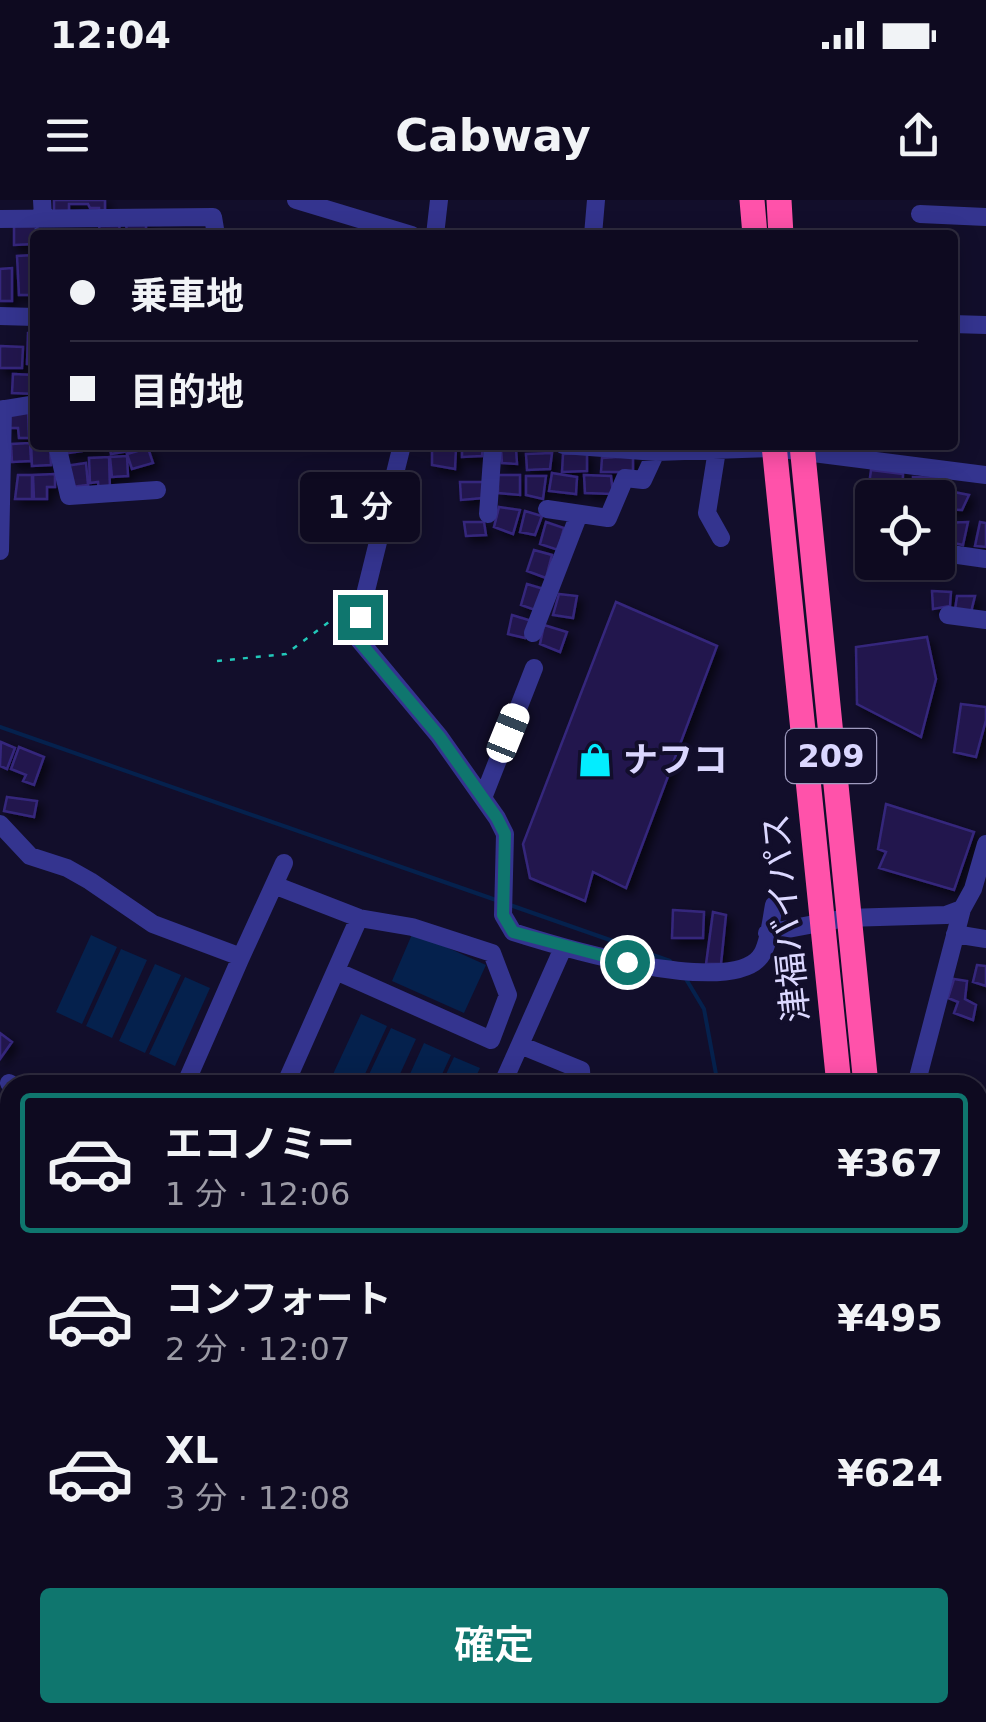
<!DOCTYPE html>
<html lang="ja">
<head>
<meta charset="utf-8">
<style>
  :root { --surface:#0e0a20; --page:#171329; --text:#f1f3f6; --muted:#9b9aa5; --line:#2e2b3e; --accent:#0f766e }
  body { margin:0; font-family:"DejaVu Sans","Noto Sans JP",sans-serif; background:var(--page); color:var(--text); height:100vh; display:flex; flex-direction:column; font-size:38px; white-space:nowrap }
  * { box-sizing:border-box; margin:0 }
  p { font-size:32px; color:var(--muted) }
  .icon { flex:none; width:55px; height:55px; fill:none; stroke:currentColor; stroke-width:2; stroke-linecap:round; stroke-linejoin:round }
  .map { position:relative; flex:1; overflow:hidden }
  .drawer { position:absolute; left:0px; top:875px; width:988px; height:648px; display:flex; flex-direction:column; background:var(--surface); border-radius:30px 30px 0 0; box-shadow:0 5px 25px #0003,0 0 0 2px var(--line) }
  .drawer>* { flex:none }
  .hud { position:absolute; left:30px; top:30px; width:928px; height:220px; border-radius:10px; box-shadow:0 5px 25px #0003,0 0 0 2px var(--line); display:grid; align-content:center; height:220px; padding:0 40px; background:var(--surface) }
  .buttons { position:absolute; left:855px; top:280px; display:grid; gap:20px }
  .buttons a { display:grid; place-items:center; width:100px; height:100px; border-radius:10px; background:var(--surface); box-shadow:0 5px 25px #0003,0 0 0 2px var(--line); font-size:50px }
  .end { position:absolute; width:45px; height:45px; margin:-22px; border:12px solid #0f766e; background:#fff; box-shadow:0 0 0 5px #fff }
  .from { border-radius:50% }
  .bubble { position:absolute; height:70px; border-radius:10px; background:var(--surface); box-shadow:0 5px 25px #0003,0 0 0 2px var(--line); font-size:32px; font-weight:600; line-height:70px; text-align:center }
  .car { position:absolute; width:30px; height:60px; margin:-30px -15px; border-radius:12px; box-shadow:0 0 8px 2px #0007; background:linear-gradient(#fff 24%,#345 0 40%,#fff 0 76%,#345 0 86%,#fff 0) }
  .hud b { display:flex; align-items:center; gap:35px; height:95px; font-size:38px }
  .hud b+b { border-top:2px solid var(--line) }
  .hud i { width:25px; height:25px; background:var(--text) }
  ul { padding:18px 0 0; list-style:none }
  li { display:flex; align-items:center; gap:30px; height:140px; margin:0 20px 15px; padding:0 20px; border:5px solid transparent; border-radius:10px }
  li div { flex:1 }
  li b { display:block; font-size:38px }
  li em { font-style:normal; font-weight:600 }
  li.on { border-color:var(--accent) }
  li>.icon { width:90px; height:90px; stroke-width:1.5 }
  .cta { display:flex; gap:20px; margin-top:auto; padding:20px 40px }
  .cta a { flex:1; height:115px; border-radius:10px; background:var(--accent); color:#fff; font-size:40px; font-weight:600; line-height:115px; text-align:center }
  .status { display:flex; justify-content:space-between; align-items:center; height:70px; padding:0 50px; background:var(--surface); direction:ltr }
  .status svg { height:28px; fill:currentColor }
  header { display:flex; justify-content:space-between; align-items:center; height:130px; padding:0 40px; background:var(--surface); font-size:45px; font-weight:600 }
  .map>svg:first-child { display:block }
  .water { fill:#05214d }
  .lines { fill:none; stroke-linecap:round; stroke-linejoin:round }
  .stream { stroke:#05214d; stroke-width:4 }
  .river { stroke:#05214d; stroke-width:25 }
  .building { fill:#21184e; stroke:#35277c; stroke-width:2.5; filter:url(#shadow) }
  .path { stroke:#22c8b9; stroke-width:2.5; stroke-dasharray:5 8; stroke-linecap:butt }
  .minor { stroke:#34348f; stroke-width:18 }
  .major { stroke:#be5eff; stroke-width:20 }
  .highway { stroke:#ff52aa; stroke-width:25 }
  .route { stroke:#0f766e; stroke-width:12 }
  .labels { text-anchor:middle; stroke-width:8; stroke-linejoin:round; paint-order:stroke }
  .shield { fill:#120e2b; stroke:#9f9bbf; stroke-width:2.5 }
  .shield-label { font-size:32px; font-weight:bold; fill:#dbd7ff }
  .poi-label { font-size:35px; font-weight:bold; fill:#dbd7ff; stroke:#120e2b; text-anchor:start }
  .street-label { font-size:35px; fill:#dbd7ff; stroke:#120e2b }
</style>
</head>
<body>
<div class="status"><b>12:04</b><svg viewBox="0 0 49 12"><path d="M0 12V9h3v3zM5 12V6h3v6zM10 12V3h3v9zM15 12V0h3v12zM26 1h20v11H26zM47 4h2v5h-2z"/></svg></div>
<header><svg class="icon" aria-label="menu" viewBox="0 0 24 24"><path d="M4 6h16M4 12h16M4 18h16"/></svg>Cabway<svg class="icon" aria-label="share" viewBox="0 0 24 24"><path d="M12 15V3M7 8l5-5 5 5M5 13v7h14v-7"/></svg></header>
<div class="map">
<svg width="986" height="1522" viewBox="0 0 986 1522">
  <defs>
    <filter id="shadow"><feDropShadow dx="5" dy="5" stdDeviation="5" flood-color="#0009"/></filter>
  </defs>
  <rect width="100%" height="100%" fill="#120e2b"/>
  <path class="water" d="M413,732l73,33 -22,48 -72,-32z
    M91,735l26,12 -35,77 -26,-12z
    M121,749l26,11 -35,78 -26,-12z
    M155,764l26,11 -36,78 -26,-12z
    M185,777l25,11 -35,78 -26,-12z
    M361,814l26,12 -27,59h-32z
    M391,828l25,11 -21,46h-31z
    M424,843l27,12 -14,30h-32z
    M454,857l26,11 -8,17h-31z"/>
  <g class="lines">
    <path class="stream" d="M0,527l496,173
      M510,705l160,56
      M686,779l18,30 14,76"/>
    <path class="river" d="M978,903l8,-1
      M0,1047l10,10"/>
  </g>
  <path class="building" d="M54,0h51v15h-6v-7h-9l-2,-4h-19v8h-15z
    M38,22l-3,22 -21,1v-22z
    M119,22l1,13h-20l-1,-11z
    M126,22h20v13h-19z
    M33,55l2,40h-16l-2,-39z
    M12,68v33h-12v-32z
    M28,133h7v32l-8,-1z
    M0,146l23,1 -1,21h-22z
    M13,174l22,1v19l-23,-1z
    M8,209h20l1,29h-10l-1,-10h-10z
    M35,242v3h15l1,20 -19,1 -1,-23z
    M30,243l1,18 -19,1 -1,-18z
    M67,245h34l1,3 -34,5z
    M109,245h25l1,5 -24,4z
    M483,245l-1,11 -20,1v-11z
    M148,248l5,15 -21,6 -5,-15z
    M456,248l-1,21 -23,-4v-16z
    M516,248l1,16 -15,-1 -1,-14z
    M552,253l-2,16 -23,1 -1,-16z
    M587,253v18l-25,1 1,-18z
    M127,256l1,20 -16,1 -2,-20z
    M633,256v16h-32l1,-14z
    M109,257l1,33 -11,1 -1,-9 -8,1 -1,-25z
    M86,263l2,22 -17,2 -6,-21z
    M871,270l32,4 -1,24 -35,2z
    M552,273l25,4 -1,17 -27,-3z
    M55,274v13h-8v12h-13l-1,-24z
    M18,275h14v24h-17z
    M498,275h22v20l-22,-2z
    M584,275l27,1 2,18 -28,-1z
    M526,276h20l-3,23 -17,-4z
    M913,277l23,1 1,20h-23z
    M460,282h24l-1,16 -22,2z
    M939,289l30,6 -7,15 -24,-1z
    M499,307l21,3 -7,24 -19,-7z
    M525,311l17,5 -7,19 -15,-3z
    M464,322h20l2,13 -20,1z
    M546,322l18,6 -6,22 -18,-6z
    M968,322l-5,23 -19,-4 -4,-18z
    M980,322l6,1v24l-11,-1z
    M534,350l18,5 -6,23 -19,-7z
    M527,384l17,5 -9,21 -14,-5z
    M932,391l19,1 -1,14 -17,3z
    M559,394l18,2 -4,22 -20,-3z
    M957,396h18l-4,16 -16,-2z
    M616,402l101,44 -91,242 -33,-16 -8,29 -55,-23 -7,-34z
    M512,415l20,6 -7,17 -17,-4z
    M544,425l23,7 -7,20 -20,-8z
    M927,437l9,42 -15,58 -64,-33 -1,-57z
    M961,504l25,3v13l-10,37 -22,-5z
    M1,542l14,6 -8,21 -7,-3z
    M19,547l25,10 -10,28 -11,-4 3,-6 -15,-6z
    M7,597l30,4 -3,16 -30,-6z
    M886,604l88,28 -20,58 -75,-22 7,-16 -8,-3z
    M673,710l31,2 -1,26h-31z
    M713,712l13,3 -5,49h-15z
    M977,765l9,1v20l-13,-4z
    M954,779l13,2 -2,18 11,6 -3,15 -19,-7 4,-11 -10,-4z
    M0,833l12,9 -12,17z
    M791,877l1,8h-53v-2z
    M986,1036v20h-8v-19z
    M979,1288l7,1 -1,36 -7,-1z"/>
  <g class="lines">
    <path class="path" d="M217,461l69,-7 51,-38h5
      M0,1399l10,5
      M525,1512v10"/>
    <path class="minor" d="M42,0l2,35
      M296,0l116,35
      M920,14l66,3
      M0,19l213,-2 3,18
      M435,35l4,-35
      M593,35l3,-35
      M0,116l35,1
      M952,124l34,1
      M0,210l35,-6
      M57,245l12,51 88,-6
      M402,245l-47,190 84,101 58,82 8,16 -2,81 10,17c44,14 215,66 247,25 9,-11 11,-37 14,-52
      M563,245l93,7 118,-4 212,27
      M717,250l-10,63 14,25
      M547,309l61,9 17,-40 18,2 13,-28
      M488,314l5,-69
      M0,351l3,-142
      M944,353l42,6
      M948,415l38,5
      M533,433l46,-119
      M483,598l51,-130
      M0,624l30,32 37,12 23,13 63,43 88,33 -56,128
      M274,685l85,33 53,9 80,26 16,42 -17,45 -155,-69
      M767,733l79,-15 100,-3 16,-6 11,-20 13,-45
      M955,734l31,5
      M241,757l43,-94
      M520,845l61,25 1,15
      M9,883l3,2
      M285,885l74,-167
      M502,885l61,-137
      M916,885l46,-176
      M0,1015l10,7
      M978,1023l8,-2
      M0,1173l10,5
      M978,1179l8,-2
      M978,1199l8,-2
      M978,1502h8"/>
    <path class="major" d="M149,1522l27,-10"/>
    <path class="highway" d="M752,0l3,35
      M779,0l2,35
      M774,245l65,640
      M802,245l64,640
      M912,1512l1,10"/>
  </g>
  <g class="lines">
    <path class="route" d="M360,417l-6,18 85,101 58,82 8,16 -2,81 10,17 114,30"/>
  </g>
  <defs>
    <g id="shop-bare" transform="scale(2.7)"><path d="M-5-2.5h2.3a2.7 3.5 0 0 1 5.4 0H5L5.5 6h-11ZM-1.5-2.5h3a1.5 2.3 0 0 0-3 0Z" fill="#03edff" stroke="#120e2b" stroke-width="2.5" paint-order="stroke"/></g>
  </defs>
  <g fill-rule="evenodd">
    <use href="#shop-bare" x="595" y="560"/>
  </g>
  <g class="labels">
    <rect class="shield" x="786" y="529" width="90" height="54" rx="8"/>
    <g class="shield-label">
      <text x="831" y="567">209</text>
    </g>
    <g class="poi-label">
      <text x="623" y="572">ナフコ</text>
    </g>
    <g class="street-label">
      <text transform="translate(786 718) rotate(-96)" y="12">津福バイパス</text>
    </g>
  </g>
</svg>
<div class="buttons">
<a><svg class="icon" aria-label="locate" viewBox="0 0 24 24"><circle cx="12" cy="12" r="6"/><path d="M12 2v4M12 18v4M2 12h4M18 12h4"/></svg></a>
</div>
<i class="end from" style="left:627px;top:762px"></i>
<i class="end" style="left:360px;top:417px"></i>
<div class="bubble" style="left:300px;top:272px;width:120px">1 分</div>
<i class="car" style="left:508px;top:533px;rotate:22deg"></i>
<div class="hud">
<b><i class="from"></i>乗車地</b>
<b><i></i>目的地</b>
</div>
<section class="drawer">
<ul>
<li class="on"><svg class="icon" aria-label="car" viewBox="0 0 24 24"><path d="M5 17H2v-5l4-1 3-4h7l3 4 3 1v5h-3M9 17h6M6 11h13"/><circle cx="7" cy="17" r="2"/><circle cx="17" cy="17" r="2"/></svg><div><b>エコノミー</b><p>1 分 · 12:06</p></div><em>¥367</em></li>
<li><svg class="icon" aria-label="car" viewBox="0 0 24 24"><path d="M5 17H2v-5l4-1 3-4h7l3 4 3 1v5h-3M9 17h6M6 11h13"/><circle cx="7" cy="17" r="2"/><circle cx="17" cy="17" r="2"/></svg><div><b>コンフォート</b><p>2 分 · 12:07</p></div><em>¥495</em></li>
<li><svg class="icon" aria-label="car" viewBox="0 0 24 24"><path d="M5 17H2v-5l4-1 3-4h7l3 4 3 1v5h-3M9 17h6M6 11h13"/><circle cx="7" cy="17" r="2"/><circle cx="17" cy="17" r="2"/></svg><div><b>XL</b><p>3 分 · 12:08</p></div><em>¥624</em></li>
</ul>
<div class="cta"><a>確定</a></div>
</section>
</div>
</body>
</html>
